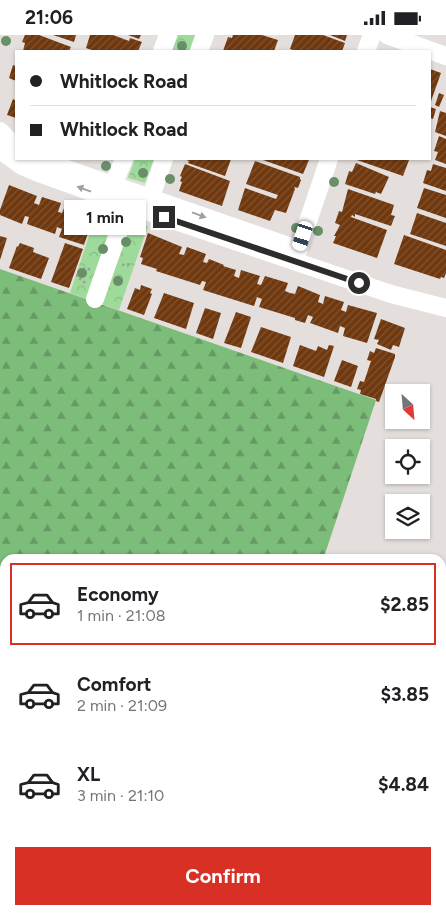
<!DOCTYPE html>
<html lang="en">
<head>
<meta charset="utf-8">
<style>
  :root { --surface:#fff; --page:#f2f2f2; --text:#202124; --muted:#757577; --line:#e0e0e0; --accent:#d93025 }
  body { margin:0; font-family:Figtree,sans-serif; background:var(--page); color:var(--text); height:100vh; display:flex; flex-direction:column; font-size:19px; white-space:nowrap }
  * { box-sizing:border-box; margin:0 }
  p { font-size:16px; color:var(--muted) }
  .icon { flex:none; width:28px; height:28px; fill:none; stroke:currentColor; stroke-width:2; stroke-linecap:round; stroke-linejoin:round }
  .map { position:relative; flex:1; overflow:hidden }
  .panel { position:absolute; left:0px; top:519px; width:446px; height:361px; display:flex; flex-direction:column; background:var(--surface); border-radius:15px 15px 0 0; box-shadow:0 1px 4px #0004 }
  .panel>* { flex:none }
  .banner { position:absolute; left:15px; top:15px; width:416px; height:110px; border-radius:0px; box-shadow:0 1px 4px #0004; display:grid; align-content:center; height:110px; padding:0 15px; background:var(--surface) }
  .needle { width:32px; rotate:154deg }
  .tools { position:absolute; left:385px; top:349px; display:grid; gap:10px }
  .tools a { display:grid; place-items:center; width:45px; height:45px; border-radius:0px; background:var(--surface); box-shadow:0 1px 4px #0004; font-size:25px }
  .end { position:absolute; width:22px; height:22px; margin:-11px; border:6px solid #2e2c2b; background:#fff; box-shadow:0 0 0 2px #fff }
  .from { border-radius:50% }
  .bubble { position:absolute; height:35px; border-radius:0px; background:var(--surface); box-shadow:0 1px 4px #0004; font-size:16px; font-weight:700; line-height:35px; text-align:center }
  .car { position:absolute; width:15px; height:30px; margin:-15px -8px; border-radius:6px; box-shadow:0 0 4px 1px #0007; background:linear-gradient(#fff 24%,#345 0 40%,#fff 0 76%,#345 0 86%,#fff 0) }
  .banner b { display:flex; align-items:center; gap:18px; height:48px; font-size:19px }
  .banner b+b { border-top:1px solid var(--line) }
  .banner i { width:12px; height:12px; background:var(--text) }
  ul { padding:9px 0 0; list-style:none }
  li { display:flex; align-items:center; gap:15px; height:82px; margin:0 10px 8px; padding:0 5px; border:2px solid transparent; border-radius:0px }
  li div { flex:1 }
  li b { display:block; font-size:19px }
  li em { font-style:normal; font-weight:700 }
  li.selected { border-color:var(--accent) }
  li>.icon { width:45px; height:45px; stroke-width:1.5 }
  .primary-button { display:flex; gap:10px; margin-top:auto; padding:10px 15px }
  .primary-button a { flex:1; height:58px; border-radius:0px; background:var(--accent); color:#fff; font-size:20px; font-weight:700; line-height:58px; text-align:center }
  .status { display:flex; justify-content:space-between; align-items:center; height:35px; padding:0 25px; background:var(--surface); direction:ltr }
  .status svg { height:14px; fill:currentColor }
  .map>svg:first-child { display:block }
  .forest { fill:url(#forest-firs) }
  .park { fill:url(#park-crowns) }
  .building { fill:url(#building-hatch) }
  .lines { fill:none; stroke-linecap:round; stroke-linejoin:round }
  .path { stroke:#9f9c99; stroke-width:2.5; stroke-dasharray:2.5 2.5; stroke-linecap:butt }
  .minor { stroke:#fff; stroke-width:18 }
  .major { stroke:#fbbfb8; stroke-width:22 }
  .tree { fill:#698f68 }
  .oneway { fill:#a1a0a0 }
  .route { stroke:#2e2c2b; stroke-width:6 }
</style>
</head>
<body>
<div class="status"><b>21:06</b><svg viewBox="0 0 49 12"><path d="M0 12V9h3v3zM5 12V6h3v6zM10 12V3h3v9zM15 12V0h3v12zM26 1h20v11H26zM47 4h2v5h-2z"/></svg></div>
<div class="map">
<svg width="446" height="879" viewBox="0 0 446 879">
  <defs>
    <pattern id="forest-firs" width="22" height="20" patternUnits="userSpaceOnUse" patternTransform="scale(1.25)"><rect width="22" height="20" fill="#7cbd79"/><path d="M5 1l3.5 6h-7zM16 11l3.5 6h-7z" fill="#669a63"/></pattern>
    <pattern id="park-crowns" width="20" height="18" patternUnits="userSpaceOnUse" patternTransform="scale(1.25)"><rect width="20" height="18" fill="#9edb9b"/><path d="M2 6a3 3 0 1 1 6 0M12 15a3 3 0 1 1 6 0" fill="none" stroke="#88bc86"/></pattern>
    <pattern id="building-hatch" width="6" height="6" patternUnits="userSpaceOnUse" patternTransform="scale(1.25)"><rect width="6" height="6" fill="#70380e"/><path d="M-1 1l2-2M0 6l6-6M5 7l2-2" fill="none" stroke="#805331"/></pattern>
  </defs>
  <rect width="100%" height="100%" fill="#e4dfdc"/>
  <path class="forest" d="M0,234l376,131 -51,154 12,5h-332v351h294l-8,4h-291z
    M441,561l5,2v222l-5,13z"/>
  <path class="park" d="M178,0h17l-5,16h-18z
    M135,124h19l-9,24 -17,-5z
    M98,174l50,17 -29,84 -49,-17z"/>
  <path class="building" d="M25,0h14l32,12 -2,4h-46l2,-8 -3,-1z
    M53,0h23l-2,7z
    M90,0h23l16,6 1,-3 12,4 -4,9h-44l-8,-3z
    M128,0h13l-2,4z
    M233,0h29l16,5 -4,11h-51l5,-14 4,1z
    M295,0h28l22,8 -3,8h-46l-6,-2z
    M330,0h17l-2,6z
    M13,30l3,1v15l-7,-3z
    M430,34l11,4 -11,31z
    M439,58l5,2 -5,12 -4,-2z
    M13,64l3,2v17l-9,-3z
    M430,72l6,2 -3,10 -3,-1z
    M440,76l6,2v23l-11,-4z
    M439,101l7,3v25l-11,-4 3,-8 -4,-1z
    M184,124h47l-6,17 -37,-13 1,-2z
    M260,124h45l4,1 -6,14z
    M354,124h54l1,1 -6,16z
    M255,126l45,16v2l1,1 -3,8 -4,-1 1,2 -9,24 -11,-3 -5,11 -32,-11 7,-22 31,11 2,-4 -32,-11z
    M356,128l33,14 -8,17 -5,-2 -1,2 -30,-10 4,-13 3,1z
    M185,129l45,17 -8,25 -43,-15 3,-9 -2,-1 2,-4 -2,-1z
    M433,129l13,4v23l-23,-8 4,-13 4,1z
    M9,150l28,11 -3,7 5,2 3,-8 19,6 -3,9 4,1 3,-7 29,9 -10,30 -25,-8 3,-8 -5,-2 -2,7 -28,-10 2,-7 -4,-1 -3,8 -22,-9v-5z
    M424,153l22,7v23l-29,-10z
    M348,154l46,16 -3,10 4,1 -4,10 -36,-12v3l-3,-2 -1,2 36,13 -10,28 -44,-15 3,-7h-2l6,-11 -5,-2 4,-12 3,1z
    M417,178l29,10v23l-36,-12z
    M148,198l34,14 -3,7 5,1 3,-8 19,7 -3,8 4,1 2,-4 15,6 -1,1 13,4 -2,6 5,2 2,-8 19,6 -3,8 4,1 4,-9 23,7 -3,8 5,2 5,1 3,-8 22,9 -2,7 5,2 2,-8 19,6 -3,8 5,2 2,-7 29,8 -10,30 -24,-7 2,-8 -5,-2 -2,7 -28,-10 3,-6 -5,-2 -3,8 -10,-3v-2l-36,-11 3,-8 -5,-2 -3,9 -51,-16 3,-8 -4,-1 -2,4 -44,-14 1,-2 -16,-5 2,-6 -3,-1z
    M404,200l42,15v23l-2,5 -3,-1 -1,2 -46,-15z
    M0,201l7,2 -7,22z
    M20,208l14,5 -1,4 16,6 -8,21 -32,-11 8,-22 1,1z
    M65,208l18,6 -14,39 -18,-6z
    M141,250l11,4 -2,4 2,1 -8,21 -17,-6 8,-21 5,2z
    M164,258l30,10 -8,26 -32,-11z
    M205,273l16,5 -8,26 -17,-6z
    M236,277l15,5 -10,31 -17,-5z
    M381,284l24,9 -6,19 -6,-2 -2,5 -14,-6 2,-4 -5,-1z
    M261,292l30,10 -8,26 -32,-11z
    M300,310l16,6 2,-5 9,4 2,-5 5,1 -10,31 -31,-11z
    M376,313l19,6v3l-16,45 -3,-1v-2l-16,-5 1,-4 -4,-1 3,-8 4,1 7,-21 -4,-1 3,-9 4,2z
    M342,325l16,6 -7,21 -17,-6z"/>
  <g class="lines">
    <path class="path" d="M122,230l9,-1
      M85,248l-8,-7 3,-6 10,-1"/>
    <path class="minor" d="M387,0l59,21
      M162,16l6,-16
      M199,16l6,-16
      M366,16l6,-16
      M0,96l16,16
      M0,115l22,16 14,6 72,26 283,96 55,14
      M38,124l259,90
      M109,160l15,-36
      M147,173l17,-49
      M295,225l34,-101
      M95,264l33,-94"/>
    <path class="major" d="M441,849l5,-2
      M339,879l13,-4
      M426,879l14,-4"/>
  </g>
  <g class="tree">
    <circle cx="6" cy="6" r="5"/>
    <circle cx="182" cy="11" r="5"/>
    <circle cx="106" cy="131" r="5"/>
    <circle cx="143" cy="138" r="5"/>
    <circle cx="170" cy="144" r="5"/>
    <circle cx="334" cy="147" r="5"/>
    <circle cx="133" cy="190" r="5"/>
    <circle cx="296" cy="193" r="5"/>
    <circle cx="318" cy="196" r="5"/>
    <circle cx="126" cy="207" r="5"/>
    <circle cx="103" cy="214" r="5"/>
    <circle cx="82" cy="238" r="5"/>
    <circle cx="118" cy="246" r="5"/>
  </g>
  <defs><path id="oneway-solid" d="M-6-.8H1V-3.2L6.5 0L1 3.2V.8H-6Z" transform="scale(1.25)"/></defs>
  <g class="oneway">
    <use href="#oneway-solid" transform="translate(84 154) rotate(-160)"/>
    <use href="#oneway-solid" transform="translate(199 180) rotate(20)"/>
  </g>
  <g class="lines">
    <path class="route" d="M164,182l195,66"/>
  </g>
</svg>
<div class="tools">
<a><svg class="needle" viewBox="-14 -14 28 28"><path d="M0-13l5 13h-10z" fill="#e53935"/><path d="M0 13l5-13h-10z" fill="#757577"/></svg></a>
<a><svg class="icon" aria-label="locate" viewBox="0 0 24 24"><circle cx="12" cy="12" r="6"/><path d="M12 2v4M12 18v4M2 12h4M18 12h4"/></svg></a>
<a><svg class="icon" aria-label="layers" viewBox="0 0 24 24"><path d="M12 4l9 5-9 5-9-5zM3 14l9 5 9-5"/></svg></a>
</div>
<i class="end from" style="left:359px;top:248px"></i>
<i class="end" style="left:164px;top:182px"></i>
<div class="bubble" style="left:64px;top:165px;width:82px">1 min</div>
<i class="car" style="left:303px;top:201px;rotate:198deg"></i>
<div class="banner">
<b><i class="from"></i>Whitlock Road</b>
<b><i></i>Whitlock Road</b>
</div>
<section class="panel">
<ul>
<li class="selected"><svg class="icon" aria-label="car" viewBox="0 0 24 24"><path d="M5 17H2v-5l4-1 3-4h7l3 4 3 1v5h-3M9 17h6M6 11h13"/><circle cx="7" cy="17" r="2"/><circle cx="17" cy="17" r="2"/></svg><div><b>Economy</b><p>1 min · 21:08</p></div><em>$2.85</em></li>
<li><svg class="icon" aria-label="car" viewBox="0 0 24 24"><path d="M5 17H2v-5l4-1 3-4h7l3 4 3 1v5h-3M9 17h6M6 11h13"/><circle cx="7" cy="17" r="2"/><circle cx="17" cy="17" r="2"/></svg><div><b>Comfort</b><p>2 min · 21:09</p></div><em>$3.85</em></li>
<li><svg class="icon" aria-label="car" viewBox="0 0 24 24"><path d="M5 17H2v-5l4-1 3-4h7l3 4 3 1v5h-3M9 17h6M6 11h13"/><circle cx="7" cy="17" r="2"/><circle cx="17" cy="17" r="2"/></svg><div><b>XL</b><p>3 min · 21:10</p></div><em>$4.84</em></li>
</ul>
<div class="primary-button"><a>Confirm</a></div>
</section>
</div>
</body>
</html>
